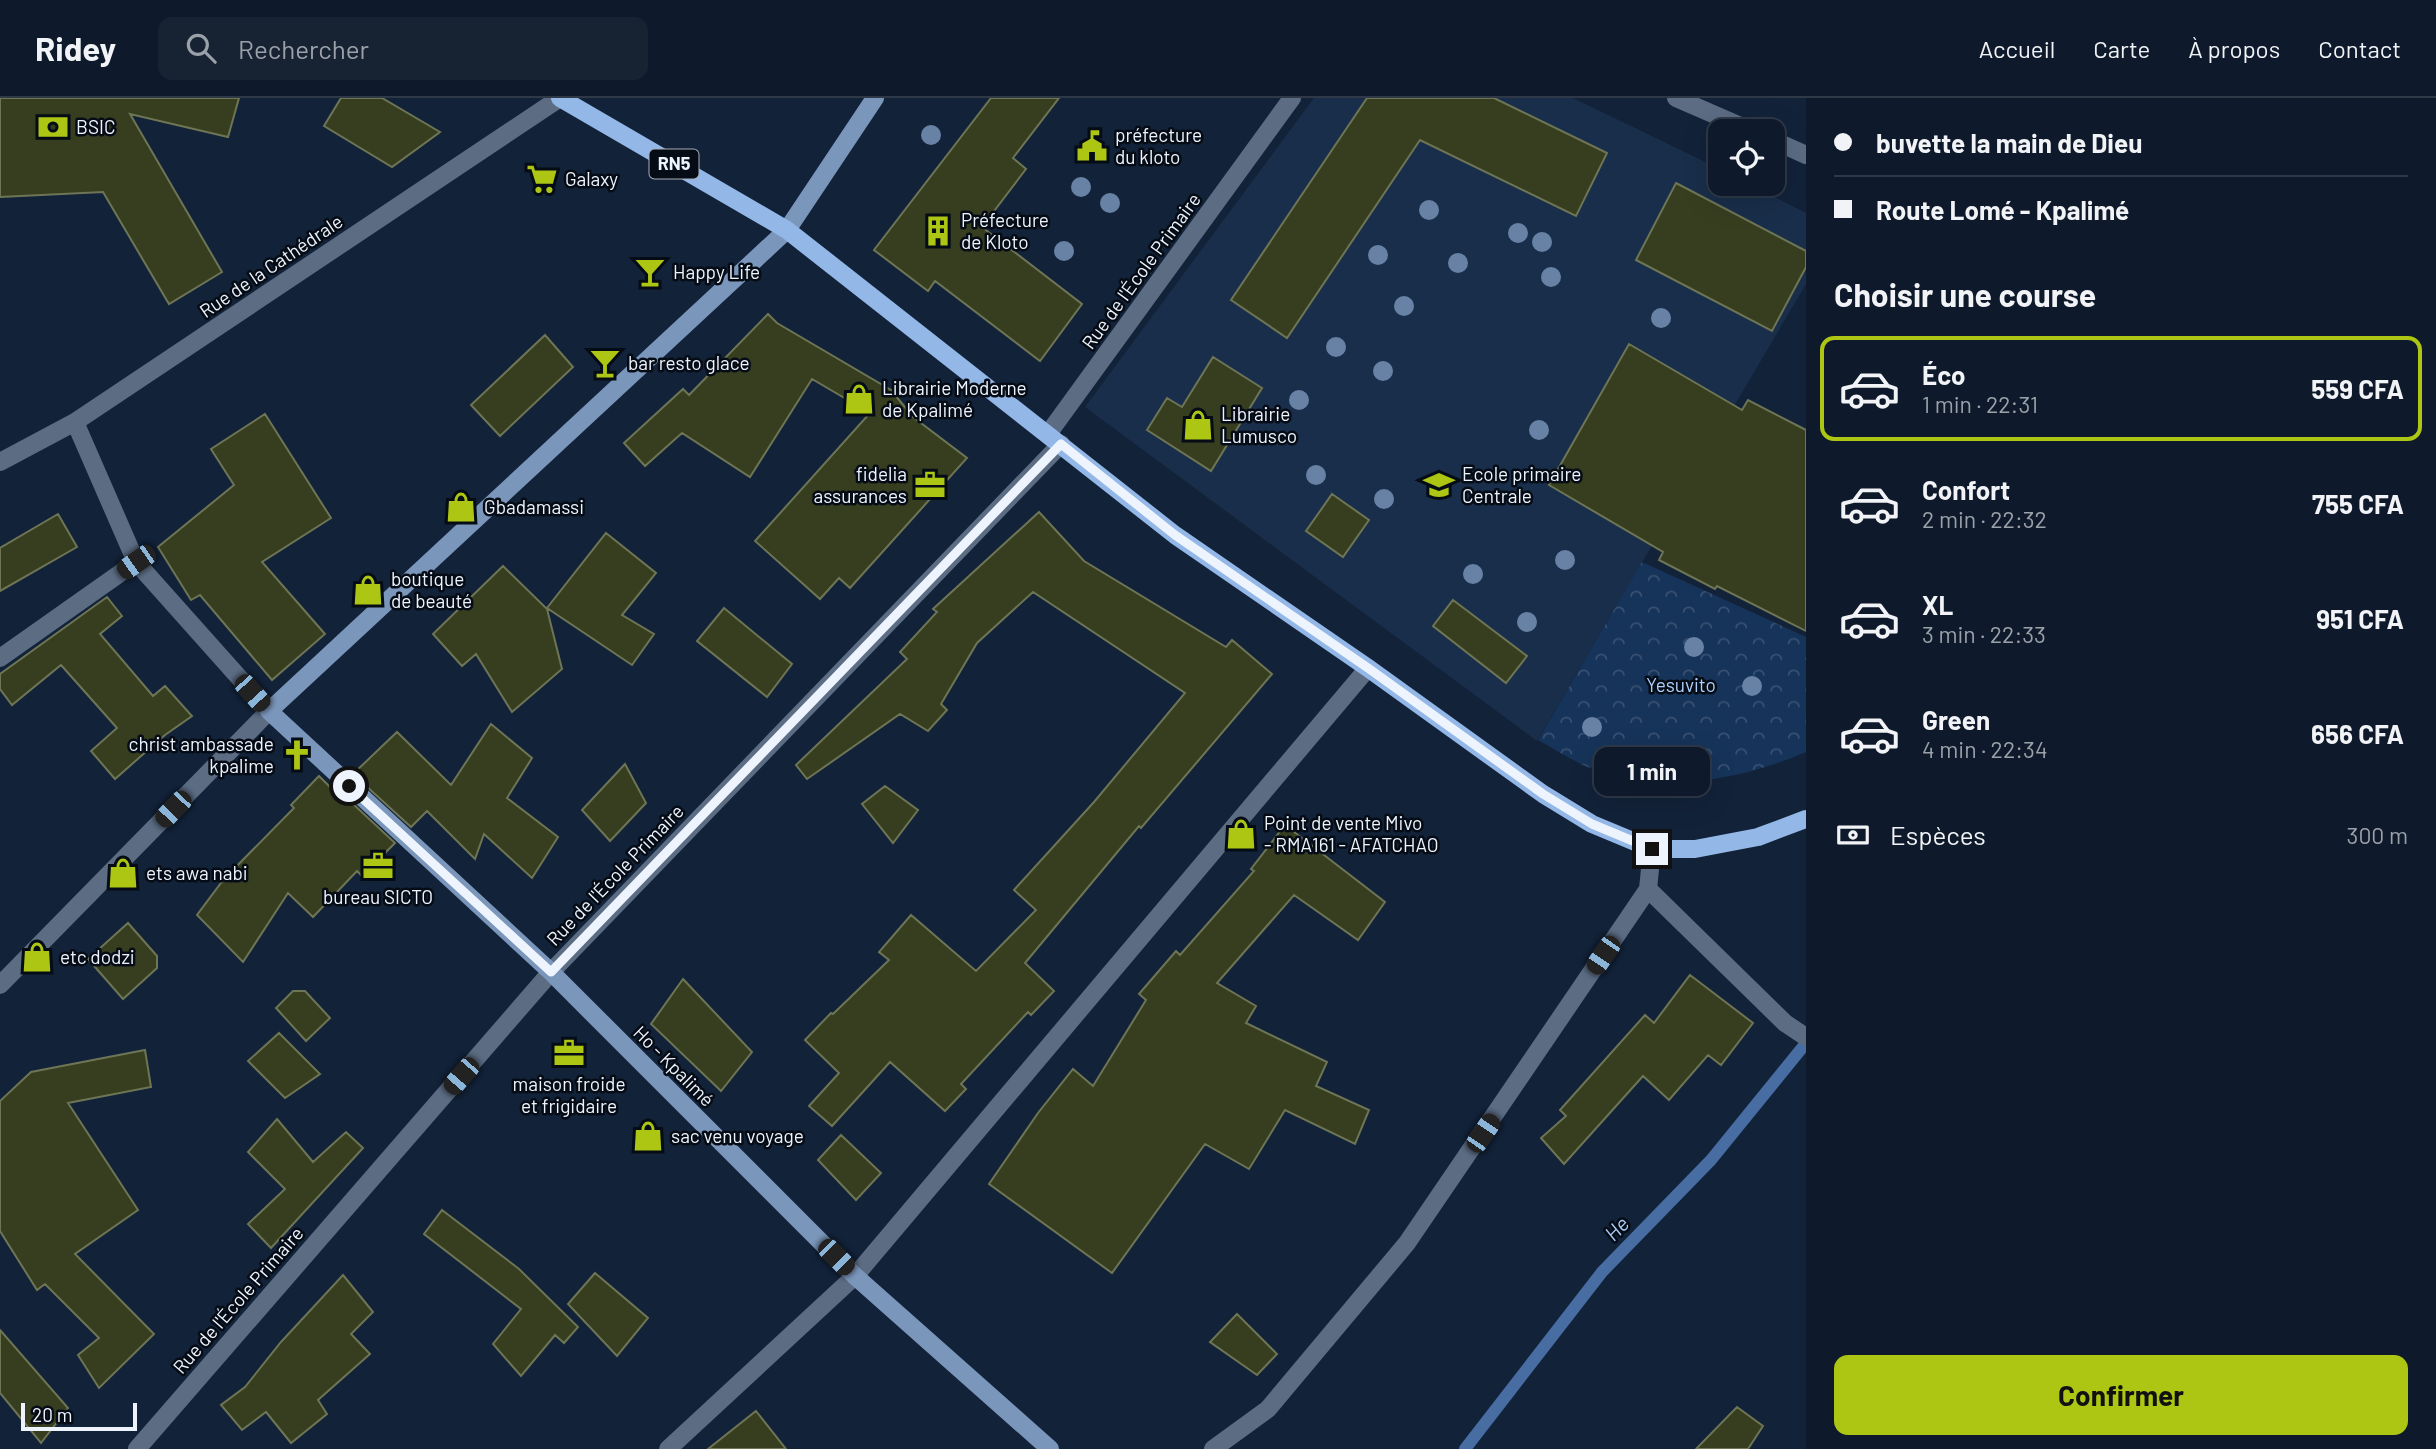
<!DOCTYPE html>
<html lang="fr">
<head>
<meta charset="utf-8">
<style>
  :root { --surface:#0e1a2b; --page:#172333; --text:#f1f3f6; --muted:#9ba1a9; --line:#2e3847; --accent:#acc613 }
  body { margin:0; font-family:Barlow,sans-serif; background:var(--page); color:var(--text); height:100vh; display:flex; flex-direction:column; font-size:26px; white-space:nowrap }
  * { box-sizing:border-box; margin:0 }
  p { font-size:23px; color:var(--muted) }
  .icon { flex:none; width:38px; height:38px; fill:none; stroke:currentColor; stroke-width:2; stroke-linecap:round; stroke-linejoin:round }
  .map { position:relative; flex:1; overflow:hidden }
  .panel { display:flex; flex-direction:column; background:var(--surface); width:630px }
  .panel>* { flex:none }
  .hud { display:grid; align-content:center; height:154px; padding:0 28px; background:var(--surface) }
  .controls { position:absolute; left:1708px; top:21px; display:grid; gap:14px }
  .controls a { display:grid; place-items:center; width:77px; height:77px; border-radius:14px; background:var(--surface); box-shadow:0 7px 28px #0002,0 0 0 2px var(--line); font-size:35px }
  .scale { position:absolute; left:21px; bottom:18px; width:116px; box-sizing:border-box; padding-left:7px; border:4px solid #eef4fe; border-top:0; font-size:19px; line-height:24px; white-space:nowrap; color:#eef4fe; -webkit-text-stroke:5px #050c15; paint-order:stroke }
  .end { position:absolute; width:32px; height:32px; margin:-16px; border:9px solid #eef4fe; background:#111; box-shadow:0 0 0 4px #111 }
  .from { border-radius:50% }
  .bubble { position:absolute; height:49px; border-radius:14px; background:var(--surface); box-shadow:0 7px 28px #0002,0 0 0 2px var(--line); font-size:23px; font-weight:700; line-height:49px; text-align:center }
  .car { position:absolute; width:21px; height:42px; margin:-21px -10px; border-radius:9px; box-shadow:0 0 5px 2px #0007; background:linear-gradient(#222 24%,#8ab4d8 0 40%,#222 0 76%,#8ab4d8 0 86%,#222 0) }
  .hud b { display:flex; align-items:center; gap:24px; height:66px; font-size:26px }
  .hud b+b { border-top:2px solid var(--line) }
  .hud i { width:18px; height:18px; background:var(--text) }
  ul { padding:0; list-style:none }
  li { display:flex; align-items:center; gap:21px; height:105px; margin:0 14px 10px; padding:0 14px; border:4px solid transparent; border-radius:14px }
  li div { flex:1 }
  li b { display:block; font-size:26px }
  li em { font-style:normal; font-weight:700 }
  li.selected { border-color:var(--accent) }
  li>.icon { width:63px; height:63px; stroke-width:1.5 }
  h2 { padding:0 28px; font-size:32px; line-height:84px }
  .pay { display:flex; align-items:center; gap:18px; height:77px; padding:0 28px; font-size:26px }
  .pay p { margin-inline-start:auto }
  .cta { display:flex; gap:14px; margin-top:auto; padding:14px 28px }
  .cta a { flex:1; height:80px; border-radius:14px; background:var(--accent); color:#111; font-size:28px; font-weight:700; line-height:80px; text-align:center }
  header { display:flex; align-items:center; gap:42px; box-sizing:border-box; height:98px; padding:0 35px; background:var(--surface); border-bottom:2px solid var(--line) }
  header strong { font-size:33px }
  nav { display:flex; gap:38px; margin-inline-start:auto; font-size:24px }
  .search { width:490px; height:63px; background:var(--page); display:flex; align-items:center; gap:18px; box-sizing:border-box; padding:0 24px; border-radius:14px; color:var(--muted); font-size:26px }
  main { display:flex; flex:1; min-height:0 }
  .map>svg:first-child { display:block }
  .built { fill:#192e4a }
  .park { fill:url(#park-crowns) }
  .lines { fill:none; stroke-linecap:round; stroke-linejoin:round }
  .stream { stroke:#476da2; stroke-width:12 }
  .building { fill:#373d1f; stroke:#6d7555; stroke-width:2 }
  .street { stroke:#5b6c83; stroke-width:18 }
  .secondary { stroke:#7b96bb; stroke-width:18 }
  .primary { stroke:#93b7e7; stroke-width:18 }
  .tree { fill:#6882a5 }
  .route { stroke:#eef4fe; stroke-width:9 }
  .labels { text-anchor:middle; stroke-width:5; stroke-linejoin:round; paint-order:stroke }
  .shield { fill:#050c15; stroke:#a8aeb8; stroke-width:2 }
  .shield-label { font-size:18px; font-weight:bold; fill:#eef4fe }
  .poi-label { font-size:19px; fill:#eef4fe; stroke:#050c15; text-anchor:start }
  .street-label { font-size:19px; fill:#eef4fe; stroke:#050c15 }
  .park-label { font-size:19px; fill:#aed0fe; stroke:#050c15 }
  .water-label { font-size:21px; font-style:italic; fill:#abcdfb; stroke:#050c15 }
</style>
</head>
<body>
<header>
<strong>Ridey</strong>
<div class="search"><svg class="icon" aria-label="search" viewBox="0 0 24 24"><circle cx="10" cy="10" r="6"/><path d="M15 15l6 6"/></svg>Rechercher</div>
<nav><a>Accueil</a><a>Carte</a><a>À propos</a><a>Contact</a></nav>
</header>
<main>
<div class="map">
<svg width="1806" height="1351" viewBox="0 0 1806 1351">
  <defs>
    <pattern id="park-crowns" width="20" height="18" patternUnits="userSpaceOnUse" patternTransform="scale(1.75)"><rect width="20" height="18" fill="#163359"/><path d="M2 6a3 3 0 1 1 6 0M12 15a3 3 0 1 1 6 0" fill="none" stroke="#385172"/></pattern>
  </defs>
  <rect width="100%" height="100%" fill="#122239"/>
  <path class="built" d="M1314,0h259l147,71v15h29l57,29v71l-269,457 -452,-334z"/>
  <path class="park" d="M1642,464l164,75v115c-65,28 -148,43 -216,16 -18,-7 -35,-19 -52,-28z"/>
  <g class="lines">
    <path class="stream" d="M1465,1351l137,-177 109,-112 95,-117"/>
  </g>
  <path class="building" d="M0,0h239l-11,39 -98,-23 92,158 -53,32 -66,-112 -103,5z
    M341,0h41l58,34 -48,35 -68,-41z
    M991,0h68l-46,60 13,11 -44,58 100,77 -42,57 -105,-80 -7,10 -54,-41z
    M1367,0h127l113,55 -31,63 -156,-76 -133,198 -56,-38z
    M1676,85l130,68v16l-34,64 -136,-71z
    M768,216l9,9 114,67 22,27 54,41 -117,130 -11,-10 -19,21 -65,-58 115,-128 -58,-34 -62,98 -68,-44 -37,33 -21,-23 59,-54 6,6z
    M545,237l28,32 -73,69 -29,-31z
    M1629,246l113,66 6,-10 58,30v201l-89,-45 -2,3 -56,-29 4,-8 -114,-67z
    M1213,259l49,31 -51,83 -64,-41 20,-32 15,9z
    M265,316l66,104 -69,44 63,72 -53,46 -72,-85 -9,5 -33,-53 76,-62 -23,-36z
    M1332,396l37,26 -26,37 -37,-26z
    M1039,414l45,49 142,86 6,-7 40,34 -131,154 -2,-2 -114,137 29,28 -23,24 -3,-3 -67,72 5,5 -21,22 -55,-49 -58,64 -23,-20 30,-33 -34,-33 26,-27 2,1 56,-54 -10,-8 32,-37 65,56 60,-61 -22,-20 80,-88 91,-109 -152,-101 -56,51 -36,61 6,6 -19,21 -28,-17 -93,65 -11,-14 111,-106 -7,-7 37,-40 -4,-3z
    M58,416l19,33 -77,44v-43z
    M606,435l50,40 -34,42 32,19 -22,31 -85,-57z
    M503,468l44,43 15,60 -50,43 -36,-58 -14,12 -29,-32z
    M107,499l15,19 -22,18 53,62 12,-10 27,30 -27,19 -50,44 -24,-28 26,-23 -56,-63 -49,40 -12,-16v-15z
    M1453,502l74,56 -21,27 -73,-57z
    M724,510l68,56 -25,33 -70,-56z
    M491,626l41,34 -25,40 51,39 -26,41 -48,-44 -9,25 -48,-48 -16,16 -58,-53 44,-42 54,53z
    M625,666l21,39 -36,38 -28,-31z
    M319,678l15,15 3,-2 58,54 -33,33 -5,-5 -44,46 -25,-24 -45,69 -46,-47 27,-36 70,-71 -3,-3z
    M885,688l33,24 -25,33 -31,-39z
    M1285,727l100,77 -27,38 -64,-45 -77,88 39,23 -10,17 81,39 -11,24 53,24 -14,34 -70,-34 -36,59 -44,-25 -93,129 -123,-89 49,-71 35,-44 20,17 53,-86 -7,-6 37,-43 4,4 74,-84 -3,-2z
    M128,825l29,33v12l-34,31 -35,-40z
    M1690,877l63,48 -32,42 -13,-10 -39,45 -26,-24 -79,88 -23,-26 25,-22 -6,-6 85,-95 9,8z
    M683,881l69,73 -31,39 -70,-67z
    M293,893h12l25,27 -24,23 -30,-33z
    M279,935l41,41 -35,24 -37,-37z
    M145,952l6,37 -83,16 70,107 -63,44 79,80 -55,54 -21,-33 21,-17 -54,-54 -8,6 -37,-59v-130l31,-29z
    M277,1021l36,43 33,-30 17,16 -92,100 -23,-24 37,-35 -37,-37z
    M841,1037l40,38 -25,27 -38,-40z
    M442,1112l77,59 59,58 -14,16 -9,-8 -34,41 -28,-32 28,-35 -97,-75z
    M595,1175l53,45 -31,38 -49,-52z
    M343,1177l30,37 -22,22 19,20 -52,46 9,14 -36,29 -25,-31 -24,18 -21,-25 24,-18 36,-45z
    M1237,1216l40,40 -20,21 -47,-33z
    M0,1232l68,78 -27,35 -41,-50z
    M1737,1309l26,19 -15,23h-52z
    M756,1313l30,38h-78z"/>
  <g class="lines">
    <path class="street" d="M1676,0l76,33
      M1773,42l33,15
      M1048,336l244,-336
      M0,364l75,-40 485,-324
      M0,560l136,-96
      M1652,751l-4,40 137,134 21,14
      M0,887l269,-274 -133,-149 -61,-140
      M137,1351l414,-477 510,-528
      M668,1351l187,-173 513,-608
      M1213,1351l55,-40 139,-166 241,-354"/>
    <path class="secondary" d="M875,0l-88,132 -518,481 282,261 304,304 195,173"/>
    <path class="primary" d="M560,0l227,132 388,305 193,133 175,126 49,30 60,25h43l63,-12 48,-18"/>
  </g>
  <g class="tree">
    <circle cx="931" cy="37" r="10"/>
    <circle cx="1081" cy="89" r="10"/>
    <circle cx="1110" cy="105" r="10"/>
    <circle cx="1429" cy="112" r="10"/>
    <circle cx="1518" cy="135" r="10"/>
    <circle cx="1542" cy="144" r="10"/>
    <circle cx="1064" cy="153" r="10"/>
    <circle cx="1378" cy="157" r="10"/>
    <circle cx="1458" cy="165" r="10"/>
    <circle cx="1551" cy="179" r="10"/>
    <circle cx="1404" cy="208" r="10"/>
    <circle cx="1661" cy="220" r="10"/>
    <circle cx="1336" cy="249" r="10"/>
    <circle cx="1383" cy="273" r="10"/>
    <circle cx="1299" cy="302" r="10"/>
    <circle cx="1539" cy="332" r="10"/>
    <circle cx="1316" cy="377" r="10"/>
    <circle cx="1384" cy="401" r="10"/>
    <circle cx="1565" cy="462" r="10"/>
    <circle cx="1473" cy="476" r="10"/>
    <circle cx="1527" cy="524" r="10"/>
    <circle cx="1694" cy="549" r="10"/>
    <circle cx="1752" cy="588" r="10"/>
    <circle cx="1592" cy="629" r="10"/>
  </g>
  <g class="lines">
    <path class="route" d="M349,688l202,186 510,-528 114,91 193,133 175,126 49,30 60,25"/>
  </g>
  <defs>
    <g id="bank-bare" transform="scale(2.415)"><path d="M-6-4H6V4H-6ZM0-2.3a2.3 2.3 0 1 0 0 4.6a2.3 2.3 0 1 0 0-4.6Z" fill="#acc613" stroke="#050c15" stroke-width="2.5" paint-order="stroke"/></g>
    <g id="civic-bare" transform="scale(2.415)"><path d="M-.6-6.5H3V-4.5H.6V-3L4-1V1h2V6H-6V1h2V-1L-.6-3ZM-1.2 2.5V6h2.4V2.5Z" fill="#acc613" stroke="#050c15" stroke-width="2.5" paint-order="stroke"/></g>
    <g id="supermarket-bare" transform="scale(2.415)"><path d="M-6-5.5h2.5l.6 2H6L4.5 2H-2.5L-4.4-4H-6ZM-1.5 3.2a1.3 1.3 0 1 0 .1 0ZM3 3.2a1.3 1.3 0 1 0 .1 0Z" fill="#acc613" stroke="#050c15" stroke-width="2.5" paint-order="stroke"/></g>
    <g id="building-bare" transform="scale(2.415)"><path d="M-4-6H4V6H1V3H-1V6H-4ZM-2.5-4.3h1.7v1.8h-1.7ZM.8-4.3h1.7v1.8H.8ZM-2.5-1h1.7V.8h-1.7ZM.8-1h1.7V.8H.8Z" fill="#acc613" stroke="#050c15" stroke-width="2.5" paint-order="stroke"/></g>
    <g id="bar-bare" transform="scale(2.415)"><path d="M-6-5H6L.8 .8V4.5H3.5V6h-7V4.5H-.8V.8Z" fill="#acc613" stroke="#050c15" stroke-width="2.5" paint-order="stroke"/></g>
    <g id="shop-bare" transform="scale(2.415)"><path d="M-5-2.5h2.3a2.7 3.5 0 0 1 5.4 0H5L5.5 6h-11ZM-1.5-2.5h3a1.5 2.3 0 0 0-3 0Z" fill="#acc613" stroke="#050c15" stroke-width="2.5" paint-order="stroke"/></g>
    <g id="office-bare" transform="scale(2.415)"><path d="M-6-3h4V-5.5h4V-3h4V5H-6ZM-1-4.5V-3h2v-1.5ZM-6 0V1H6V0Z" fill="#acc613" stroke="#050c15" stroke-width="2.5" paint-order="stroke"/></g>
    <g id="school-bare" transform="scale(2.415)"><path d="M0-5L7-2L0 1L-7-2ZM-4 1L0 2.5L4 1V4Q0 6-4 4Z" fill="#acc613" stroke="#050c15" stroke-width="2.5" paint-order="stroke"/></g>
    <g id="church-bare" transform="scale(2.415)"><path d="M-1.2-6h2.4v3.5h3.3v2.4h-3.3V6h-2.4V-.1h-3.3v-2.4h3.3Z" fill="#acc613" stroke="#050c15" stroke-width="2.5" paint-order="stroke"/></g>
  </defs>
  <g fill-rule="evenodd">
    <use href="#bank-bare" x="53" y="29"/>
    <use href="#civic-bare" x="1092" y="48"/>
    <use href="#supermarket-bare" x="542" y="81"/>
    <use href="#building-bare" x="938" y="133"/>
    <use href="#bar-bare" x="650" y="174"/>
    <use href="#bar-bare" x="605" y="265"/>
    <use href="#shop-bare" x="859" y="301"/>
    <use href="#shop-bare" x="1198" y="327"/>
    <use href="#office-bare" x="930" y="387"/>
    <use href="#school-bare" x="1439" y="387"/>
    <use href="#shop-bare" x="461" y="409"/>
    <use href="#shop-bare" x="368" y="492"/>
    <use href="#church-bare" x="297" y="657"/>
    <use href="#shop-bare" x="1241" y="736"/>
    <use href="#office-bare" x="378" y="768"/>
    <use href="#shop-bare" x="123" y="775"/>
    <use href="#shop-bare" x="37" y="859"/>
    <use href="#office-bare" x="569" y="955"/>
    <use href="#shop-bare" x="648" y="1038"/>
  </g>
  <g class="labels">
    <rect class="shield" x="649.5" y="51.5" width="49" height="29" rx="5"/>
    <g class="shield-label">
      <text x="674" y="72">RN5</text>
    </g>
    <g class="poi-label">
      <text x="76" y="36">BSIC</text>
      <text x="1115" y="44">préfecture<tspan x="1115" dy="22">du kloto</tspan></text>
      <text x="565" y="88">Galaxy</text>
      <text x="961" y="129">Préfecture<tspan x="961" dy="22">de Kloto</tspan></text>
      <text x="673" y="181">Happy Life</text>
      <text x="628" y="272">bar resto glace</text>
      <text x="882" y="297">Librairie Moderne<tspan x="882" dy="22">de Kpalimé</tspan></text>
      <text x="1221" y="323">Librairie<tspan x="1221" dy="22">Lumusco</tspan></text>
      <text x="907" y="383" text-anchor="end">fidelia<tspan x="907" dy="22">assurances</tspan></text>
      <text x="1462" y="383">Ecole primaire<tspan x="1462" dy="22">Centrale</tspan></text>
      <text x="484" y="416">Gbadamassi</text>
      <text x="391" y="488">boutique<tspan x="391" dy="22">de beauté</tspan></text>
      <text x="274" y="653" text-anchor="end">christ ambassade<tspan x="274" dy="22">kpalime</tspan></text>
      <text x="1264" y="732">Point de vente Mivo<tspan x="1264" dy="22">- RMA161 - AFATCHAO</tspan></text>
      <text x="146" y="782">ets awa nabi</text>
      <text x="378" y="806" text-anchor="middle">bureau SICTO</text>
      <text x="60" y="866">etc dodzi</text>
      <text x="569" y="993" text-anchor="middle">maison froide<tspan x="569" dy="22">et frigidaire</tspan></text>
      <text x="671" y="1045">sac venu voyage</text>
    </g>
    <g class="street-label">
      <text transform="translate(271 168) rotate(-34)" y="7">Rue de la Cathédrale</text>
      <text transform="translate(1141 173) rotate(-54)" y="7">Rue de l'École Primaire</text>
      <text transform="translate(615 777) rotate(-46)" y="7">Rue de l'École Primaire</text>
      <text transform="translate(674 968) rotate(45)" y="7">Ho - Kpalimé</text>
      <text transform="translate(238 1202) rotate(-49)" y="7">Rue de l'École Primaire</text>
    </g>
    <g class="park-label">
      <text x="1681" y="594">Yesuvito</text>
    </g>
    <g class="water-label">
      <text transform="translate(1617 1131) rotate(-46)" y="7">He</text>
    </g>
  </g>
</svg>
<div class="controls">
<a><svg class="icon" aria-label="locate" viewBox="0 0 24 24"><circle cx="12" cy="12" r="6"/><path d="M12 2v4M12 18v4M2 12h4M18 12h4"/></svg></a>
</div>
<div class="scale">20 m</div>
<i class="end from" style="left:349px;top:688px"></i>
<i class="end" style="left:1652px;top:751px"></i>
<div class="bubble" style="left:1594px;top:649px;width:116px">1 min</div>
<i class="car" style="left:136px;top:464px;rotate:235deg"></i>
<i class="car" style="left:252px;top:595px;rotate:138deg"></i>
<i class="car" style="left:173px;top:711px;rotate:224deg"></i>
<i class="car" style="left:1603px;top:857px;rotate:214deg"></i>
<i class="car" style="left:461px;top:978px;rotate:221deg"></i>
<i class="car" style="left:1483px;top:1035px;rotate:34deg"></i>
<i class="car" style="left:836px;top:1159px;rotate:135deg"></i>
</div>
<section class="panel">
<div class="hud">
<b><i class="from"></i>buvette la main de Dieu</b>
<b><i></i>Route Lomé - Kpalimé</b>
</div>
<h2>Choisir une course</h2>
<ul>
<li class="selected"><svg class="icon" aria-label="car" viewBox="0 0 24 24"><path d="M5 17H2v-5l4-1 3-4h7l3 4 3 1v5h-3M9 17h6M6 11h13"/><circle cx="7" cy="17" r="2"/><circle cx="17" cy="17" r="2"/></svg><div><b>Éco</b><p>1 min · 22:31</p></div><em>559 CFA</em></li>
<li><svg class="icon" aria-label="car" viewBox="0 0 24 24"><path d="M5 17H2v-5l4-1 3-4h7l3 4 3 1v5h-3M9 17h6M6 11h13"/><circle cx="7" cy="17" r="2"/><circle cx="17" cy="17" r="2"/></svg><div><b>Confort</b><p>2 min · 22:32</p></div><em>755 CFA</em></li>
<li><svg class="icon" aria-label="car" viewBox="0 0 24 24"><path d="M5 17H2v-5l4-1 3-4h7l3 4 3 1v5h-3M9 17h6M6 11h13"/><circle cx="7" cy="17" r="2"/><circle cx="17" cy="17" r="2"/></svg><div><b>XL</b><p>3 min · 22:33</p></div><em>951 CFA</em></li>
<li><svg class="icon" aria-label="car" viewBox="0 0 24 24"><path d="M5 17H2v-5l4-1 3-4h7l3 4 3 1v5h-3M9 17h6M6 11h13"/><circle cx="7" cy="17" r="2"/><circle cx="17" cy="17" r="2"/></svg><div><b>Green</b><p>4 min · 22:34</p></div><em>656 CFA</em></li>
</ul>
<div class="pay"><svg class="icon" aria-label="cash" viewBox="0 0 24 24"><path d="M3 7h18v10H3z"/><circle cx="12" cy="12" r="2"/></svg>Espèces<p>300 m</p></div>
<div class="cta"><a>Confirmer</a></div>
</section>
</main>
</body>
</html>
